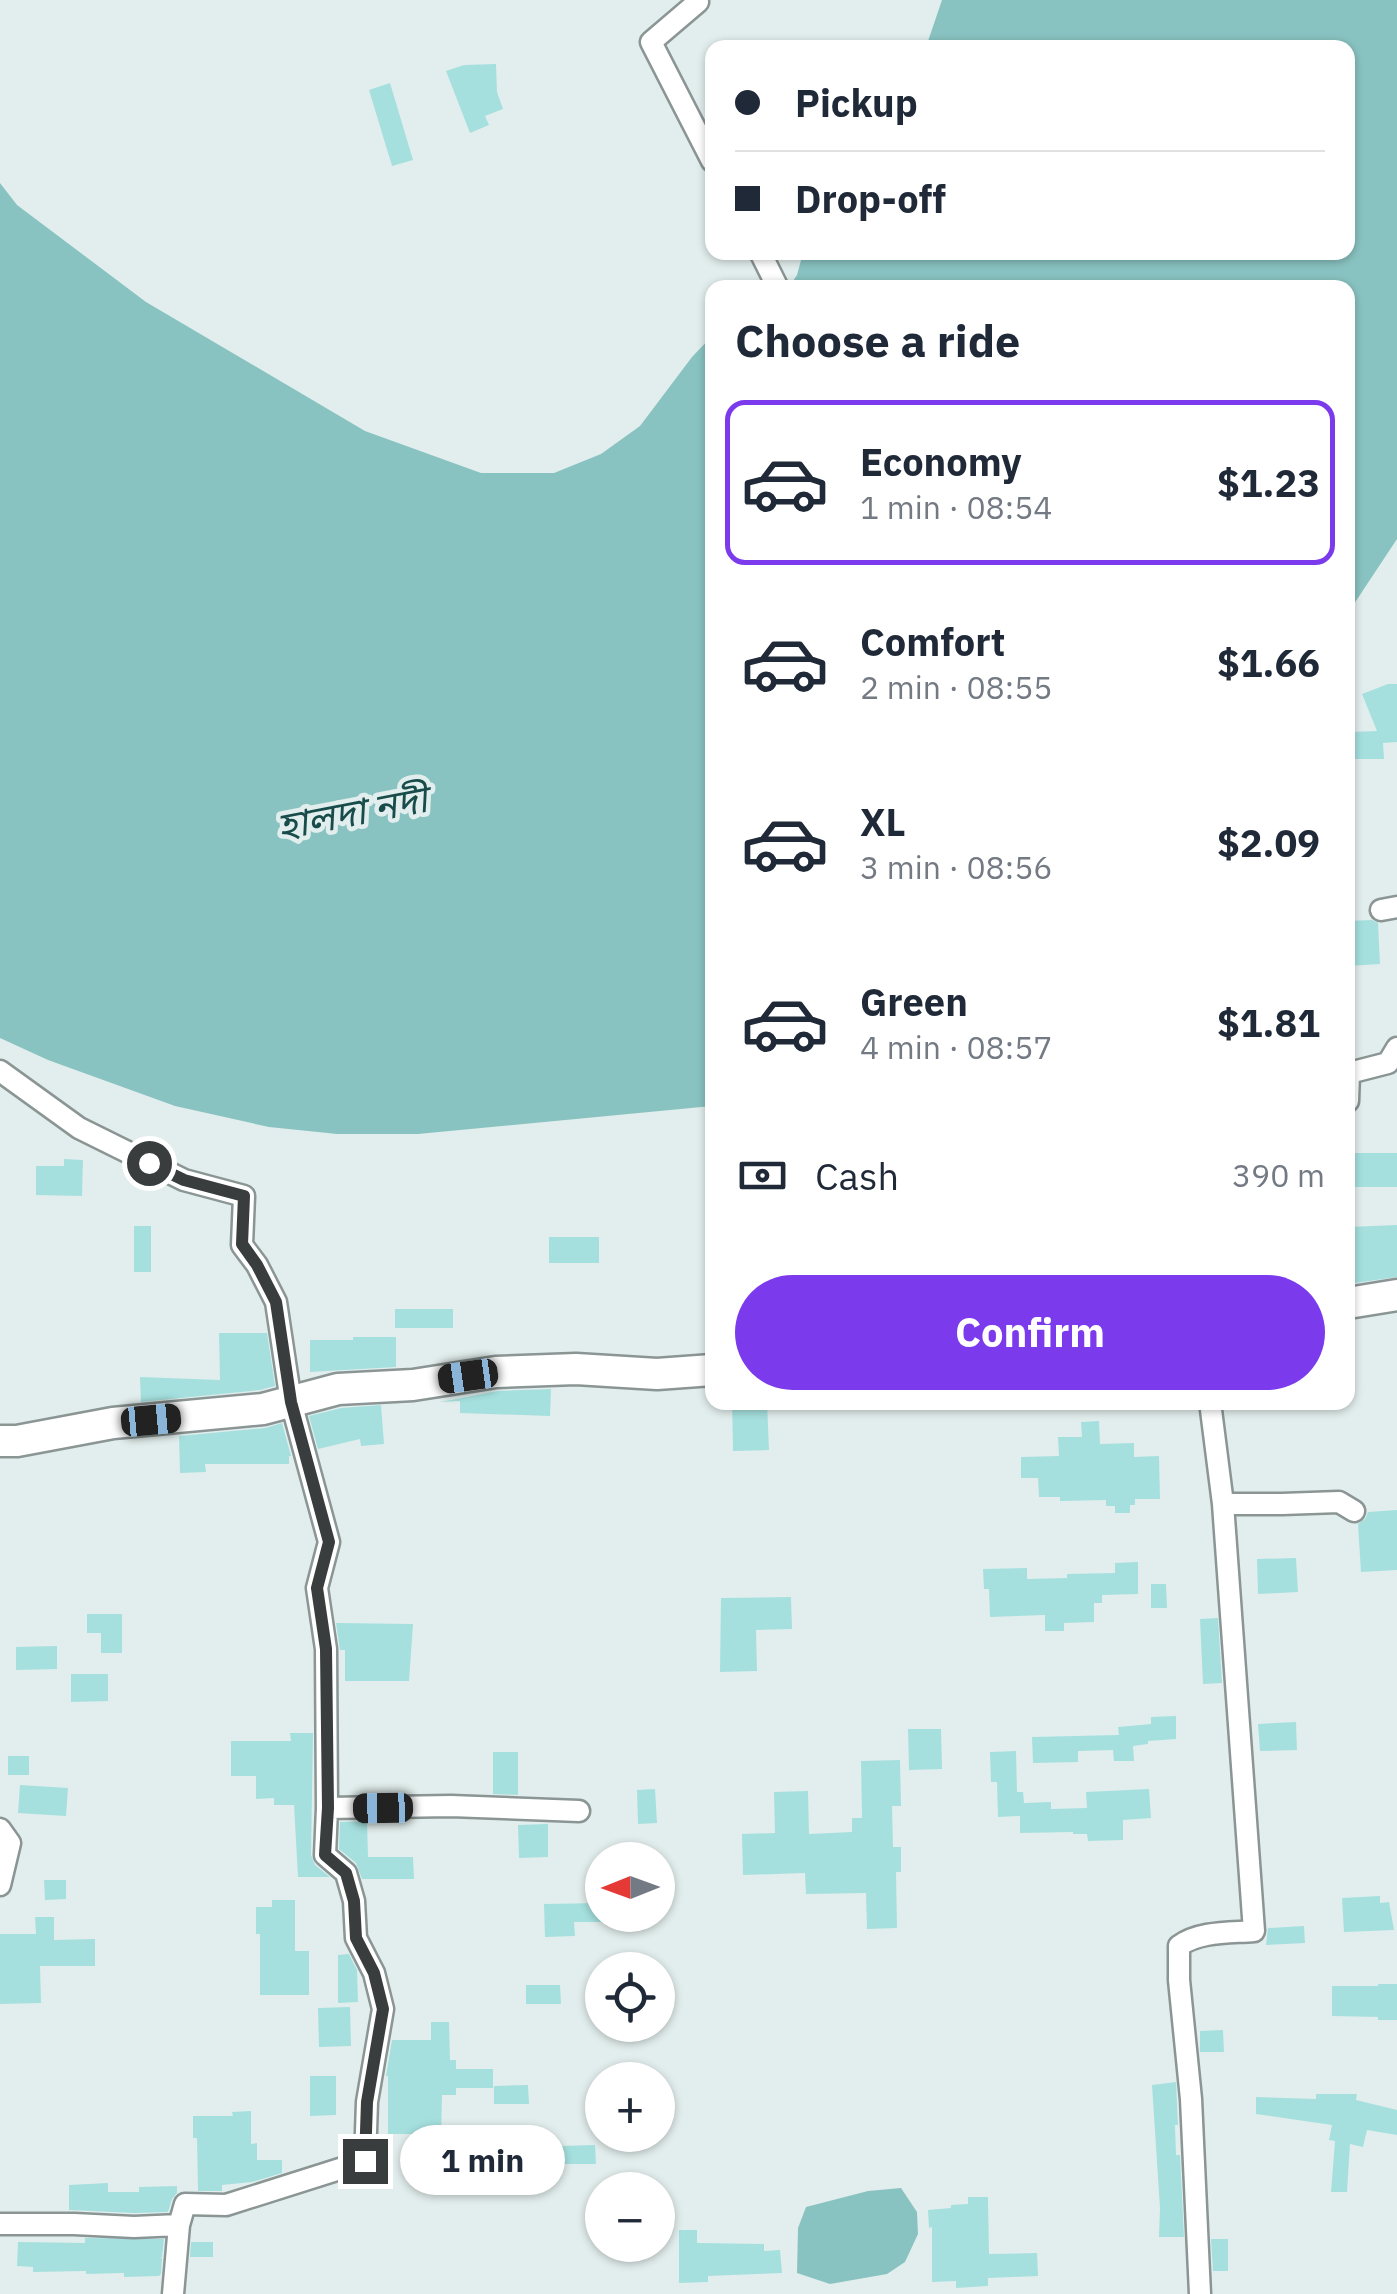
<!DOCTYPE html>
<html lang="en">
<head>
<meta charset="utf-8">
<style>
  :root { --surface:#fff; --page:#f2f2f3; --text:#1f2937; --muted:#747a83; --line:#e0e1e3; --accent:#7c3aed }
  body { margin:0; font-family:"IBM Plex Sans","Noto Sans Bengali",sans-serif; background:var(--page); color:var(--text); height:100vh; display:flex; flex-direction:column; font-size:38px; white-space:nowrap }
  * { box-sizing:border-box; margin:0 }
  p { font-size:32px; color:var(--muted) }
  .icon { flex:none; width:55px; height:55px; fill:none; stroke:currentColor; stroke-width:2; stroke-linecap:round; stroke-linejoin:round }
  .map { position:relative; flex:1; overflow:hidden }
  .side { position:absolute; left:705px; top:280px; width:650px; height:1130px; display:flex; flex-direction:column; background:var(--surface); border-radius:20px; box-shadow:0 2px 8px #0004 }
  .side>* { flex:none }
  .banner { position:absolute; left:705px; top:40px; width:650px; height:220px; border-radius:20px; box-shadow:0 2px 8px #0004; display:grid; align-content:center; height:220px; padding:0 30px; background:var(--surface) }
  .needle { width:65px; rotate:269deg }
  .fabs { position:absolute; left:585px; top:1842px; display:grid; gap:20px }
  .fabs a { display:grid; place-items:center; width:90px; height:90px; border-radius:50%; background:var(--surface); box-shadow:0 2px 8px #0004; font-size:50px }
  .end { position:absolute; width:45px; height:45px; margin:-22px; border:12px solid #393d3d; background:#fff; box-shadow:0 0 0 5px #fff }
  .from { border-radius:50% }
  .bubble { position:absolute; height:70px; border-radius:35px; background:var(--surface); box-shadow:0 2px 8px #0004; font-size:32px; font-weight:800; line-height:70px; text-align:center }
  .car { position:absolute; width:30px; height:60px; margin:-30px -15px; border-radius:12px; box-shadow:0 0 8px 2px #0007; background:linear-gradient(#222 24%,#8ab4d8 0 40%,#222 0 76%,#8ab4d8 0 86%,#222 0) }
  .banner b { display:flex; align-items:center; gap:35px; height:95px; font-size:38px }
  .banner b+b { border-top:2px solid var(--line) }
  .banner i { width:25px; height:25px; background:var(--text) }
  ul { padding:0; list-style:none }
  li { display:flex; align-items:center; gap:30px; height:165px; margin:0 20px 15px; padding:0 10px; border:5px solid transparent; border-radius:20px }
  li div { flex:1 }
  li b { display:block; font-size:38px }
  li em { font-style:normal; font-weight:800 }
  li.current { border-color:var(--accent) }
  li>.icon { width:90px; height:90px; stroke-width:1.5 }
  h2 { padding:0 30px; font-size:45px; line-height:120px }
  .pay { display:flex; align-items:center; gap:25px; height:110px; padding:0 30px; font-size:38px }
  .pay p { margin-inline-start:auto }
  .cta { display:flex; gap:20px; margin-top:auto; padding:20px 30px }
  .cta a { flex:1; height:115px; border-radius:60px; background:var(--accent); color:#fff; font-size:40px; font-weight:800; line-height:115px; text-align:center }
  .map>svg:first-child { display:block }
  .water { fill:#89c3c1 }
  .building { fill:#a5e0de }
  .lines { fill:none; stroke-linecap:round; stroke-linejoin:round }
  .street-casing { stroke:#8a9594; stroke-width:25 }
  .secondary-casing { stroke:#8a9594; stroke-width:35 }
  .street { stroke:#fff; stroke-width:20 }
  .secondary { stroke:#fff; stroke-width:30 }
  .route { stroke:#393d3d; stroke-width:12 }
  .labels { text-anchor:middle; stroke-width:9; stroke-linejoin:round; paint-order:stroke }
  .water-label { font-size:38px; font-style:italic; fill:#184c4b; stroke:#e2eeed }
</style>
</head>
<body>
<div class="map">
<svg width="1397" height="2294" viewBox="0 0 1397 2294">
  <rect width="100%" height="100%" fill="#e2eeed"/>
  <path class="water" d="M942,0h455v539l-49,74v-325l-559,-1 8,-12 6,-22 545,-1v-204l-422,-1z
    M0,183l17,22 129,97 219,129 116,42h73l47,-19 39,-28 52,-69 20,-21v770l-294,28h-81l-68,-7 -94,-21 -127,-46 -48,-22z
    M901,2188l16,24 1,22 -13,28 -18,12 -57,10 -33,-11 1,-45 8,-21 62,-16z"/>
  <path class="building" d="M496,64l1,28 6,17 -18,7 4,9 -19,8 -24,-62 18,-6z
    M390,83l23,77 -21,6 -23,-76z
    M1388,684h9v58l-14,1 1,16h-33v-27l26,-1 -15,-37z
    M1372,920l6,3 2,41 -32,2v-45z
    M1348,1153h49v34h-49z
    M64,1159l19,1 -1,36 -46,-1v-29h28z
    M1397,1225v52l-49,7v-57z
    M134,1226h17v46h-17z
    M549,1237h50v26h-50z
    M395,1309h58v19h-58z
    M219,1333h48l8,53 -15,4 -119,12 -1,-25 80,3z
    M353,1337h43v30l-86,5v-32h43z
    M551,1389l-1,27 -90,-3v-12l-20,1 58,-11z
    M732,1402h35l2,48 -36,1z
    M381,1405l3,39 -23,2 -1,-7 -42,10 -9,-33 32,-8z
    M1099,1421l1,23 34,-1v14l25,-1 1,43h-25v6h-5v8h-15v-7h-9v-6l-46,1v-4h-21l-1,-19h-17v-21l38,-1 -1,-19h24l-1,-15z
    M282,1423l9,33h-2v8h-84l1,8 -26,1 -1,-37 86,-8z
    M1397,1510v60l-36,2 -3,-48 7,-5 3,-7z
    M1296,1558l2,34 -40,2 -1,-35z
    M1138,1562v32l-36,1v8h-8v19l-30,1v8h-19v-16l-55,2 -1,-28h-5l-1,-20 44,-1v11l40,-1v-4l48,-1v-10z
    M1151,1584h15l1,24h-16z
    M791,1597l1,32 -36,1 1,41 -37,1 1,-74z
    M87,1614h35v39h-21v-20h-14z
    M1218,1618l4,65 -19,1 -3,-65z
    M336,1623l77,1 -4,57h-64v-31h-5z
    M57,1646v23l-41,1v-23z
    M71,1674h37v27l-37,1z
    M1176,1716v23l-28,2v3l-15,2 1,15h-20l-1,-11 -35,1v11l-45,1 -1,-26 87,-2 -1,-8 33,-3v-7z
    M1296,1722l1,28 -37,1 -2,-27z
    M908,1729h33l1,40 -33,1z
    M290,1733h23l-2,122 4,10 15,12h-32l-4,-72h-20v-7l-18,1v-23h-25v-35h60z
    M1016,1751l1,41h6l1,11 27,-1v7l36,-1 -1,-16 63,-3 2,29 -28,2v20l-35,1 -1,-7h-14v-2l-53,1v-17l-22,1 -1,-35h-6l-1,-30z
    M493,1752h25v43l-25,-1z
    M8,1756h21v19h-21z
    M900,1760l1,46h-9l1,41h8v25h-5l1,56 -30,1 -1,-36 -60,1 -1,-21 -62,2 -1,-41 33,-1 -1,-41 34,-1 1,43 43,-2v-14h10l-1,-57z
    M20,1785l48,3 -2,28 -48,-3z
    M655,1789l2,34 -19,1 -1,-34z
    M367,1821l1,36h45l1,22h-52l-6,-16 -17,-14 1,-27z
    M548,1824v33l-29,1 -1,-33z
    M44,1880h22v19l-21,1z
    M1380,1896v7l9,-1 5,28 -50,2 -2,-34z
    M272,1900h23v51h14v44h-49v-61h-4v-27h16z
    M602,1903v19h-28l1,14 -30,1 -1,-33z
    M35,1917h19v23l41,-1v27h-55l1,37 -41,1v-70h36z
    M1304,1926l1,17 -39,2 2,-17z
    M349,1954l8,16 1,32 -20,1v-48z
    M1378,1984h19v36h-19v-3l-46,-1v-30h46z
    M526,1985h34l1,19h-35z
    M350,2007l1,39 -32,1 -1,-39z
    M431,2022h18l1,38h6v9h37v19h-37v7h-14l-1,43h-14v-4h-39v-58h-2l6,-36h39z
    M1223,2030l1,22h-24v-21z
    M310,2076h26v39l-26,1z
    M1176,2082l2,43h-3l1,30h4l4,82h-25l1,-29 -8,-123z
    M528,2085l1,19h-35v-18z
    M1316,2094h41l-1,6 41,10v25l-30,-5 -4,17 -13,-3 -3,48h-16l4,-51 -6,-1 3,-15 -76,-11v-17l60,2z
    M251,2111v33l6,-1v17h25v13l-30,9 -30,3v6h-24l-1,-53h-4v-22h40l-1,-4z
    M595,2145l1,19h-35v-18z
    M108,2183v9h31v-5l38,-1v7l-5,6 -4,13 -34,1 -65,-3v-25z
    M968,2197h20l1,57 48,-1 1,23 -50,2v8l-32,2v-7l-24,1v-55l-3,1 -1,-18 23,-2v-3l17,-1z
    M679,2230h18v13l67,1v7l16,-1 2,23 -74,3v6l-29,1z
    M85,2238l79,1 -2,18h-2l2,1 -1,16 -2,2 -35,1v-4l-38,1v-3l-53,1v-5l-16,-1 1,-24 67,1z
    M1211,2239h17v32h-15z
    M191,2242h22v15h-23z"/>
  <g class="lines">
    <g class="street-casing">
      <path id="street" d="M697,0l1,2 -47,40 61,119
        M760,252l18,36
        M1381,910l16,-3
        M0,1071l79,57 105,52 60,16 -2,49 15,20 19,37 15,100 38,140 -12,46 9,61 1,159 124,-2 128,5
        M1348,1101l1,-28 39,-10 9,-15
        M1223,1504h59l57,-2 15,9
        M0,1829l10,14 -10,42
        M0,2224h74l60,3 45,-2
        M173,2294l6,-69 6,-21 41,1 139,-44 2,-59 16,-93 -9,-36 -18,-35 -2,-37 -8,-28 -21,-18 2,-47
        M1200,2294l-9,-195 -12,-119v-34c20,-15 51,-13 75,-15l-31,-427 -13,-102"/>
    </g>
    <g class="secondary-casing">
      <path id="secondary" d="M1348,1303l49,-8
        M0,1441h17l96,-18 150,-14 75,-20 75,-4 83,-13 80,-3 81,5 55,-4"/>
    </g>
    <use href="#street" class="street"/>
    <use href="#secondary" class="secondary"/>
  </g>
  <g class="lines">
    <path class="route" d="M149,1163l35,17 60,16 -2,48 15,21 19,37 15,100 38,140 -12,46 9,61 2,159 -3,47 21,18 8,28 2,37 18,35 9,36 -16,93 -2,59"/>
  </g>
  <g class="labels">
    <g class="water-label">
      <text transform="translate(352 813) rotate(-11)" y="13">হালদা নদী</text>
    </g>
  </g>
</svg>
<div class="fabs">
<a><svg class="needle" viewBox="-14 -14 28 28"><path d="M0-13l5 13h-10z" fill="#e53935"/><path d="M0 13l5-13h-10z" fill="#747a83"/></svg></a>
<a><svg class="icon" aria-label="locate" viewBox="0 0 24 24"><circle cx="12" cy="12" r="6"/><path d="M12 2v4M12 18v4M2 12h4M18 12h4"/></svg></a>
<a>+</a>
<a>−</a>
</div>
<i class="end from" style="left:149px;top:1163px"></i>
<i class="end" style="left:365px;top:2161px"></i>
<div class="bubble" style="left:400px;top:2125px;width:165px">1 min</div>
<i class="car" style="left:468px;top:1376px;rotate:262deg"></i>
<i class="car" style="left:151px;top:1420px;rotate:85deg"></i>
<i class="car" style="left:383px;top:1808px;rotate:269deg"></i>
<div class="banner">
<b><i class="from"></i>Pickup</b>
<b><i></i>Drop-off</b>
</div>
<section class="side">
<h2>Choose a ride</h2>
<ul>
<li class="current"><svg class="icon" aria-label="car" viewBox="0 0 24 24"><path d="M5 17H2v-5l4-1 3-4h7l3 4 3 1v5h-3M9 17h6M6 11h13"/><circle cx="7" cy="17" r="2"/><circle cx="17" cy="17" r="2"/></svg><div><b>Economy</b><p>1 min · 08:54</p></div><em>$1.23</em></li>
<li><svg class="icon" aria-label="car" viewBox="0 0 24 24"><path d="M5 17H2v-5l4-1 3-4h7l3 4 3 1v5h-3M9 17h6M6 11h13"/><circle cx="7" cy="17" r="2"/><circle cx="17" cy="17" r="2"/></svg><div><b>Comfort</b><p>2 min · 08:55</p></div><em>$1.66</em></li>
<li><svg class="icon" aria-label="car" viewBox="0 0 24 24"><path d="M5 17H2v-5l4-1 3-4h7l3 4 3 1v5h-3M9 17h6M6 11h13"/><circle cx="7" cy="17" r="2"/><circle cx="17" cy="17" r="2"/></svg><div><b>XL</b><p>3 min · 08:56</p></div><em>$2.09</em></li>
<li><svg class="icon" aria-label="car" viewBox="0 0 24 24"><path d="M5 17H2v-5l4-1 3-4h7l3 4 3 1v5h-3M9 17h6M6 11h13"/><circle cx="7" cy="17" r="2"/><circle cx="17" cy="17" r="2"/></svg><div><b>Green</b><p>4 min · 08:57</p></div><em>$1.81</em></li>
</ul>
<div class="pay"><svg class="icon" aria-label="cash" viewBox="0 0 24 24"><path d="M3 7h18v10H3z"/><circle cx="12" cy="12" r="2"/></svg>Cash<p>390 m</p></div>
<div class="cta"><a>Confirm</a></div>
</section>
</div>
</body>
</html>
